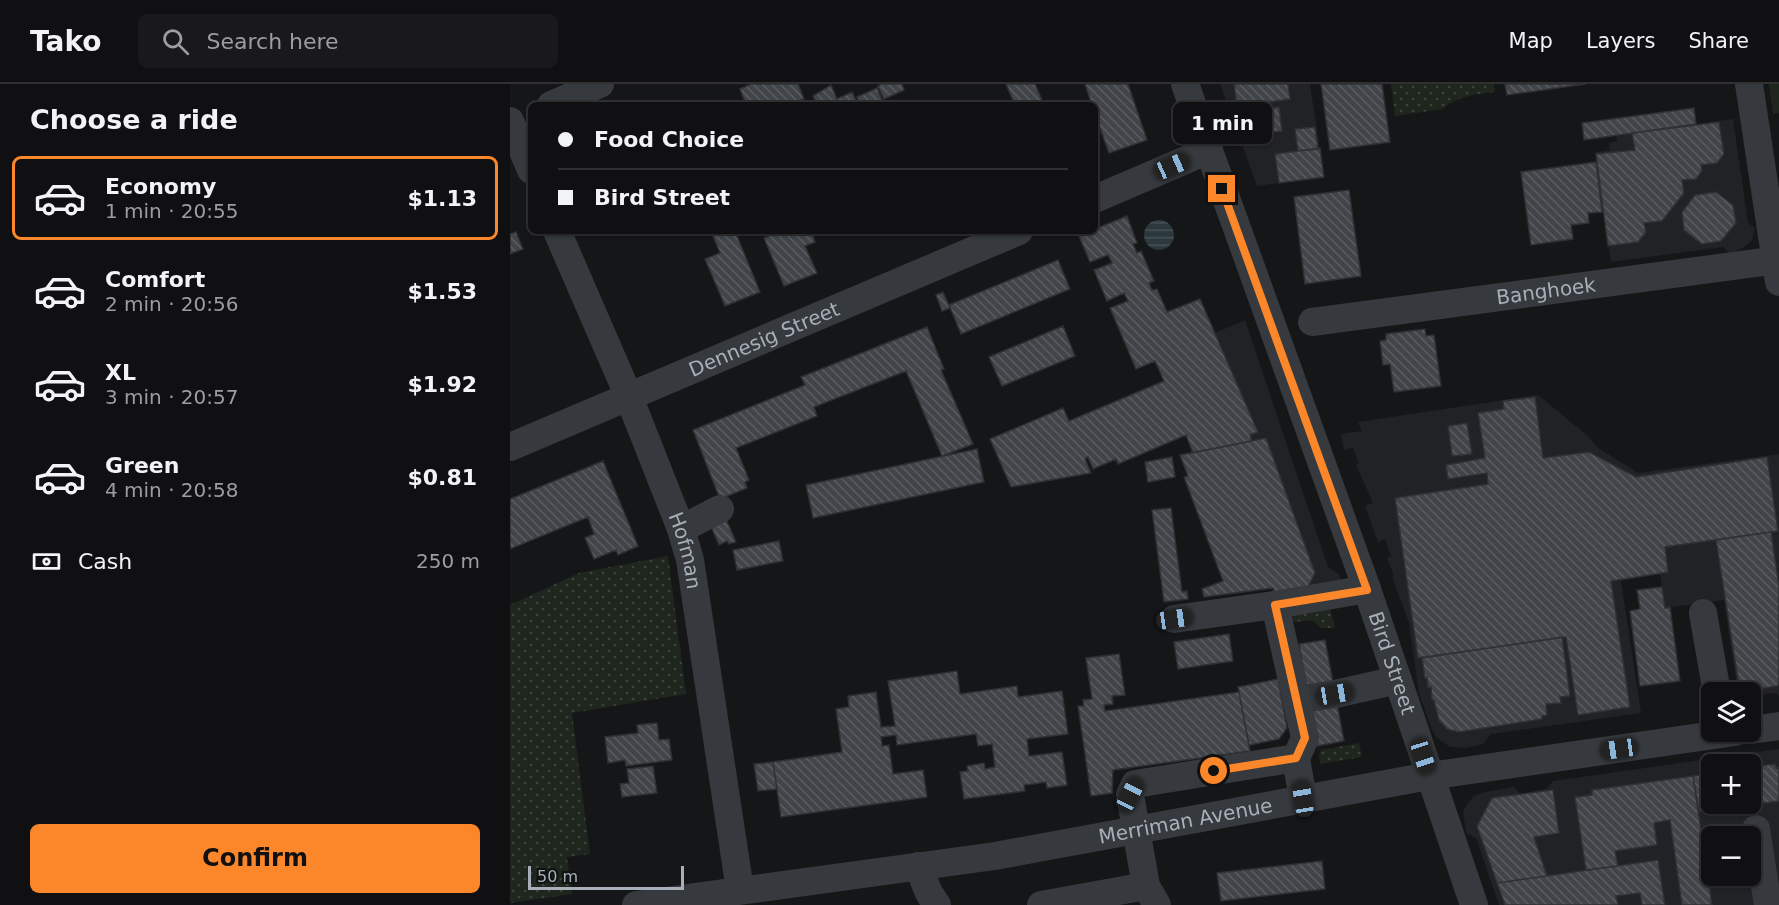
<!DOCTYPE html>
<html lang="en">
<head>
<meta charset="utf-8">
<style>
  :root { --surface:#101012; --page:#19191b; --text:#f1f3f6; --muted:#9c9d9f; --line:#303032; --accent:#fc872a }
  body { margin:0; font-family:"DejaVu Sans",sans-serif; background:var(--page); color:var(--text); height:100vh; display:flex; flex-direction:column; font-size:22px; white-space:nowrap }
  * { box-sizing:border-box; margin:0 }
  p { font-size:20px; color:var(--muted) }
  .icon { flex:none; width:33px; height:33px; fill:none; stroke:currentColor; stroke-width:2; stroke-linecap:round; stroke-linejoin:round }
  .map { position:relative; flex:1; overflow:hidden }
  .drawer { display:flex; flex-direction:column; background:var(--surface); width:510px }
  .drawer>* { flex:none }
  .banner { position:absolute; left:18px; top:18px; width:570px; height:132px; border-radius:9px; box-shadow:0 2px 4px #0004,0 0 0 2px var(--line); display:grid; align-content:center; height:132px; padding:0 30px; background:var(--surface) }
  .controls { position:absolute; left:1191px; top:598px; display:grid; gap:12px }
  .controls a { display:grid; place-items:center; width:60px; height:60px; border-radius:9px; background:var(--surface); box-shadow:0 2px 4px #0004,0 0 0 2px var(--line); font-size:30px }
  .scale { position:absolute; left:18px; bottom:15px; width:156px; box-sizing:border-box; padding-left:6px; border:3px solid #a7b0b8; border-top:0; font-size:16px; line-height:21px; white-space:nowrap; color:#a7b0b8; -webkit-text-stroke:4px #101113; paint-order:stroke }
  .end { position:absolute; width:27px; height:27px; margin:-14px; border:8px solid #fc872a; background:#111; box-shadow:0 0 0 3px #111 }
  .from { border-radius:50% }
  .bubble { position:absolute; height:42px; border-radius:9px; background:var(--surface); box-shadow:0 2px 4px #0004,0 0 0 2px var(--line); font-size:20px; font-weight:700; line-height:42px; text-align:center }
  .car { position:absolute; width:18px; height:36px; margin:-18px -9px; border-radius:8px; box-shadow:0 0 4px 2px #0007; background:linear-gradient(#222 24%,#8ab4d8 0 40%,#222 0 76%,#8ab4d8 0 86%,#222 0) }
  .banner b { display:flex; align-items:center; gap:21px; height:57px; font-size:22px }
  .banner b+b { border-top:2px solid var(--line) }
  .banner i { width:15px; height:15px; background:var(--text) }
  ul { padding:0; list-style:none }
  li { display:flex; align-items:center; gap:18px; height:84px; margin:0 12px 9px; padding:0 18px; border:3px solid transparent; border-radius:9px }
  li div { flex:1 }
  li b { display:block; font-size:22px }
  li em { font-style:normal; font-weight:700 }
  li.active { border-color:var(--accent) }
  li>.icon { width:54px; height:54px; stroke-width:1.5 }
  h2 { padding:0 30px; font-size:27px; line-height:72px }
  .pay { display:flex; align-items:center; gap:15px; height:66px; padding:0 30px; font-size:22px }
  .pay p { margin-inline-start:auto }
  .action { display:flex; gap:12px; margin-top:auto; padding:12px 30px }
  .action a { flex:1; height:69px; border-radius:9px; background:var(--accent); color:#111; font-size:24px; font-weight:700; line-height:69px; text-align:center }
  header { display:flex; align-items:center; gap:36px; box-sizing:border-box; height:84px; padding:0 30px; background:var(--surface); border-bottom:2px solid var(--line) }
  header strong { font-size:28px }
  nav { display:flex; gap:33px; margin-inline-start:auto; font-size:21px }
  .search { width:420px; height:54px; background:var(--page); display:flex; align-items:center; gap:15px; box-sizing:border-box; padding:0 21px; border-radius:9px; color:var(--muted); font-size:22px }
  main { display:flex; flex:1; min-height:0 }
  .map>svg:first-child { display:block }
  .built { fill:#212225; fill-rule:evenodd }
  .grass { fill:url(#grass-dots) }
  .park { fill:#1e261d }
  .water { fill:url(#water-rules) }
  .building { fill:url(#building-back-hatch); stroke:#2f3034; stroke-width:1.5 }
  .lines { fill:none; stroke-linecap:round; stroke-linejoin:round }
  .minor-tunnel { stroke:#323538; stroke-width:28; stroke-dasharray:28 14; stroke-linecap:butt }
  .minor { stroke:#36393d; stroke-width:28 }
  .route { stroke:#fc872a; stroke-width:8 }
  .labels { text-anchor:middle; stroke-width:4.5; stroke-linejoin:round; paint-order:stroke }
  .street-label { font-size:20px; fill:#a7b0b8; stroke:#101113 }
</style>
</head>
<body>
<header>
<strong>Tako</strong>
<div class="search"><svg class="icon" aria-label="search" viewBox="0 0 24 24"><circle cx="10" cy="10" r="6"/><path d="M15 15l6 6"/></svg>Search here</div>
<nav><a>Map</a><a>Layers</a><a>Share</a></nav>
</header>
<main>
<section class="drawer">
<h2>Choose a ride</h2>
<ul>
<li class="active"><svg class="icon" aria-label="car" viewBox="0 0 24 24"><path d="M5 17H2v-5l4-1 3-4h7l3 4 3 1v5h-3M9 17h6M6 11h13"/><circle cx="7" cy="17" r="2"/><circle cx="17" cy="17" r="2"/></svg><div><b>Economy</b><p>1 min · 20:55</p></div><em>$1.13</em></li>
<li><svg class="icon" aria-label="car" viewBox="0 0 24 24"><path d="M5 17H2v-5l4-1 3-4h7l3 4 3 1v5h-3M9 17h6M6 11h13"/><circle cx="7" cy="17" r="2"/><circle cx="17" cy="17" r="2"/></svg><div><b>Comfort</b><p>2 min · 20:56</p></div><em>$1.53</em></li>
<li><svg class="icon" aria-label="car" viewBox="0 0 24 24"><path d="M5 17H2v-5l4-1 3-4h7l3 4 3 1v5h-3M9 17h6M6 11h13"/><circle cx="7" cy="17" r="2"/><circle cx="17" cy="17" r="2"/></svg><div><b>XL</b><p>3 min · 20:57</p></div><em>$1.92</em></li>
<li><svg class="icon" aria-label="car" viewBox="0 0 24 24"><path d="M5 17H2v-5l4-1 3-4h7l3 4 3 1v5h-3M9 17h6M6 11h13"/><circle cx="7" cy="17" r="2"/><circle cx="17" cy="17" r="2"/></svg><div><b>Green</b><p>4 min · 20:58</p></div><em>$0.81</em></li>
</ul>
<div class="pay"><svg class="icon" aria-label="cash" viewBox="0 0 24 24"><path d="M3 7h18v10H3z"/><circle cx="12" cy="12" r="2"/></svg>Cash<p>250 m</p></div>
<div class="action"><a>Confirm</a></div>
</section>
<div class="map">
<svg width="1269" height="821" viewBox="0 0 1269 821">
  <defs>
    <pattern id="grass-dots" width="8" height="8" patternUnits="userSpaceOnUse" patternTransform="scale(1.5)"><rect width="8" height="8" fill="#1e261d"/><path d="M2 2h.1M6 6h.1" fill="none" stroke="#3c433c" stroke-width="1.8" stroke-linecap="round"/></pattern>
    <pattern id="water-rules" width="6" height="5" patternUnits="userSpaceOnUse" patternTransform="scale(1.5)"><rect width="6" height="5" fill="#2b383c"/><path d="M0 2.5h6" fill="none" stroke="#475256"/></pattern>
    <pattern id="building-back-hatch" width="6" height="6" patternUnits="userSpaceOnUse" patternTransform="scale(1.5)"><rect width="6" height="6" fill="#414448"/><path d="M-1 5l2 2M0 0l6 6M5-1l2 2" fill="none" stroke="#5a5c60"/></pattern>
  </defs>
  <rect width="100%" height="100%" fill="#151618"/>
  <path class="built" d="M710,0h90l14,93 -67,9z
    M1223,35l15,104 7,5 -3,12 -5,5 -9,6 -9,2 -6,-6 -112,15 -15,-110 14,-2 -1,-7 8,-2 -1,-6z
    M735,236l83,247 11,7 3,9 -35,6 8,-16 -49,-134 -14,2 -2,-6 -15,-55 -20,-47z
    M1028,311l50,41 9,11 41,26 141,-19v242l-3,-3 -25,3 -1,-3h-12l-14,-93 -59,8 -5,-34 -39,7 20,132 -150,21 -8,10 -18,4 -15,-1 -13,-9 -4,-6 -14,-38 -10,-71 -17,-46 2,-1 -7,-18 4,-2 -6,-17 -7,3 -13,-36 8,-3 -17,-38 3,-1 -6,-16 -9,2 -3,-16 21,-3 -4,-9z
    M1269,665v156h-280l-23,-67 -10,-5 -3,-21 4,-8 7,-8 11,-4 29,-5 6,7 26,-5 7,-8zM1202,681h38v39h-38zM1202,753h38v39h-38z"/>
  <path class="grass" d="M881,0h103l1,8c-19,2 -38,4 -52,17l-48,7z
    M158,472l18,138 -114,19 18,141 -23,3 5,37 -62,9v-298l69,-32z
    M820,524l5,20h-14l-9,-8 -17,2 -3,-2 1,-5z
    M849,659l3,14 -42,7 -1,-9 2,-5z"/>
  <path class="park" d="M1259,0h10v29l-6,1z"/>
  <path class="water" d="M634 151a15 15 0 1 1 30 0a15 15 0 1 1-30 0Z"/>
  <path class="building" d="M241,0h47l6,15 -16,6h-42l-6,-16z
    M372,0h20l2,6 -20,9 -6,-13z
    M496,0h29l9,21h-29z
    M575,0h43l19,56 -38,13 -14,-39v-9h-3z
    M724,0h54l2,15 -53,8z
    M811,0h61l8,58 -60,8z
    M995,0h81l-79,11z
    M321,1l6,14 15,-7 6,13h-41l-4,-9z
    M367,4l6,14 -7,3h-16l-3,-8z
    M769,23l3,24 -26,3 -3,-24z
    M1184,24l2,16 -112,16 -2,-17z
    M1209,38l5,32 -7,9 -16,2 1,6 -6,8 -14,1 2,13 -22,28 -18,2 2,9 -8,10 -30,4 -12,-92 39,-4 -3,-17z
    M805,43l3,22 -20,2 -3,-22z
    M810,64l4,29 -45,6 -4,-29z
    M1086,78l6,50 -14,1 1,10 -18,2 2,14 -42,6 -10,-73z
    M839,106l12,86 -56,8 -11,-87z
    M1206,108l17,13 3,18 -15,18 -19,3 -18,-14 -2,-18 13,-17z
    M617,132l10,27 -4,1 4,9 4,-2 13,30 -5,2 3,7 5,-1 10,23 33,-13 58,133 -8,3 2,6 -59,12 -7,-18 -68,29 -2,-5 -23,10 -5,-12 -3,2 6,14 -80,14 -21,-48 73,-31 6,13 95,-40 -9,-20 -19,8 -26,-61 18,-7 -4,-8 -17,8 -13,-31 18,-7 -4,-8 -18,7 -11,-26 16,-5v-2z
    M201,147h24l25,61 -35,14 -20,-47 15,-6z
    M271,147h30l4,11 -10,4 12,27 -33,13 -20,-48z
    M6,148l7,17 -13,5v-20z
    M548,176l12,29 -109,45 -12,-29z
    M433,208l7,16 -8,3 -6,-16z
    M553,242l12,30 -73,30 -13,-29z
    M417,243l17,42 -3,1 32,74 -31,12 -36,-85 -92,36 3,9 -81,32 13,32 -4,2 2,6 -27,11 -27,-69 112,-45 -4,-8z
    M915,245l1,7 8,-1 7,51 -47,6 -4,-28 -7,1 -3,-24 6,-1v-6z
    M1025,313l8,61 46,-6 47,25 131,-20 11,74 -113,16 3,25 -57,9 19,126 -52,8 -12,-78 -148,21 -23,-160 93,-14 -1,-11 -39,6 -2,-14 39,-7 -7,-45 26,-4 -1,-8z
    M957,339l5,31 -20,2 -4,-30z
    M756,354l49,135 -8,16 -33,5 -1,-6 -69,9 -2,-8 21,-8 -39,-104 4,-1 -8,-21z
    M467,365l7,33 -171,36 -7,-33z
    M662,373l3,20 -27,5 -3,-20z
    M93,377l35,85 -20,9 -2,-5 -22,9 -9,-21 9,-4 -6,-17 -78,32v-50z
    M661,424l11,84 5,-1 1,8 -24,3 -12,-92z
    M215,433l11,25 -7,2 -2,-3 -8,4 -9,-21z
    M1261,448l8,54v98l-2,2 -37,6 -24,-152z
    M269,457l4,20 -46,9 -4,-20z
    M1152,503l3,21 5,-1 10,74 -40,5 -10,-75 10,-2 -3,-19z
    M719,550l4,27 -55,8 -4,-27z
    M1052,553l8,59 -10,1 1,6 -15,1 1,11 -5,1v3l-83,13 -12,-3 -8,-9 -5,-20h-2l-1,-13h-3l-1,-10 -2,1 -3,-20z
    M815,556l19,101 -27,5 -18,-102z
    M609,570l6,41 -13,1 1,8 -9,1 1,6 134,-19 11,59 -137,19 -1,23 -21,3 -13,-90h6l-1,-6 9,-1 -6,-41z
    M447,587l3,23 57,-8 1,11 44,-6 6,43 -41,5 2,17 33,-4 5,33 -20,3 -1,-6 -13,2 -9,1 1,6 -61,8 -4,-27 8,-1 -1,-5 17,-3 1,6 10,-2 -3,-23 -14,2 -2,-12 -79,11 -1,-10 -15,2 1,9 7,-1 4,29 30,-4 4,27 -146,20 -8,-55 69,-10 -6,-43 13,-2 -1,-11 28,-4 5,35 14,-1 -7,-45z
    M768,595l9,49 -8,11 -30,6 -11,-58z
    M147,639l2,17 10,-1 3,21 -46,6 -1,-6 -17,3 -3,-26 33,-4 -1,-8z
    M263,678l4,27 -19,2 -4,-27z
    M1265,680l1,4 3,-1v34l-80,11 -6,-36 19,-3v31h38v-37z
    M143,682l4,27 -35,4 -2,-13 9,-1 -2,-14z
    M1183,692l19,129h-30l-12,-85 -16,3 3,22 -42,6 3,15 -32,4 -11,-73 17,-2v-5z
    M1043,706l6,43 -25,4 13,39 -50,7 -20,-57 15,-28z
    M1148,776l7,45h-23l-2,-12 -24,3 2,9h-113l-8,-22z
    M812,777l3,28 -104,12 -4,-28z"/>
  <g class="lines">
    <path class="minor-tunnel" d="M799,614l26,-4"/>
    <g class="minor">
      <path id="s1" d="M675,0l182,505 107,316"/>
      <path d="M1239,0l30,198"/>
      <path d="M41,21l49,-21"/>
      <path d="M0,37l21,49"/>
      <path d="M585,115l114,-49"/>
      <path id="s2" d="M47,147l72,166 52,132 9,31 50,330"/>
      <path id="s3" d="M802,238l467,-62"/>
      <path id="s4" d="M0,363l509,-216"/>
      <path d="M171,445l39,-20"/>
      <path d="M765,521l30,133 -9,20 7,41"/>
      <path d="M1193,529l14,80"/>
      <path d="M664,535l101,-14 92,-16"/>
      <path d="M825,610l63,-14"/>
      <path d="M1240,646l29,-4"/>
      <path d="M1246,745l12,76"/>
      <path d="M408,782l11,27 8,12"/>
      <path id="s5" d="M126,821l359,-49 434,-80 306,-44"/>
      <path d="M531,821l105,-19"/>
      <path d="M647,821l-11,-19 -10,-57 -6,-34 5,-11 161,-26"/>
    </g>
  </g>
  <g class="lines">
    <path class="route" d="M704,687l82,-13 9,-20 -30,-133 92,-15 -145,-401"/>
  </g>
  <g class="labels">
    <g class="street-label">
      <text dy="7" stroke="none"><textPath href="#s3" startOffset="236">Banghoek</textPath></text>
      <text dy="7" stroke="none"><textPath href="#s4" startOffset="276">Dennesig Street</textPath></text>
      <text dy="7" stroke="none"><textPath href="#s2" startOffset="345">Hofman</textPath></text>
      <text dy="7" stroke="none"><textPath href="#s1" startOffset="615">Bird Street</textPath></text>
      <text dy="7" stroke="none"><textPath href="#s5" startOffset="556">Merriman Avenue</textPath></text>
    </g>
  </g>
</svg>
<div class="controls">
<a><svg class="icon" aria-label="layers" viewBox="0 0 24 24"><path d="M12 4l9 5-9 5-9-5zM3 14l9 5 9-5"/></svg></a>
<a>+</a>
<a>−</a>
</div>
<div class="scale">50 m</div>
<i class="end from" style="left:704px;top:687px"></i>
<i class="end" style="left:712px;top:105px"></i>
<div class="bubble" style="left:663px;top:18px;width:99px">1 min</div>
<i class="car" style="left:662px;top:82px;rotate:66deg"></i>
<i class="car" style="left:664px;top:535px;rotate:82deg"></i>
<i class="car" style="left:825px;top:610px;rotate:80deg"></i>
<i class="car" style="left:1109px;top:665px;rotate:262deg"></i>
<i class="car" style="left:913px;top:672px;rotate:162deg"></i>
<i class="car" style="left:620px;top:711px;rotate:27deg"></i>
<i class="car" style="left:793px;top:715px;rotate:351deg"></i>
<div class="banner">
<b><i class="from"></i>Food Choice</b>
<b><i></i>Bird Street</b>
</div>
</div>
</main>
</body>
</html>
